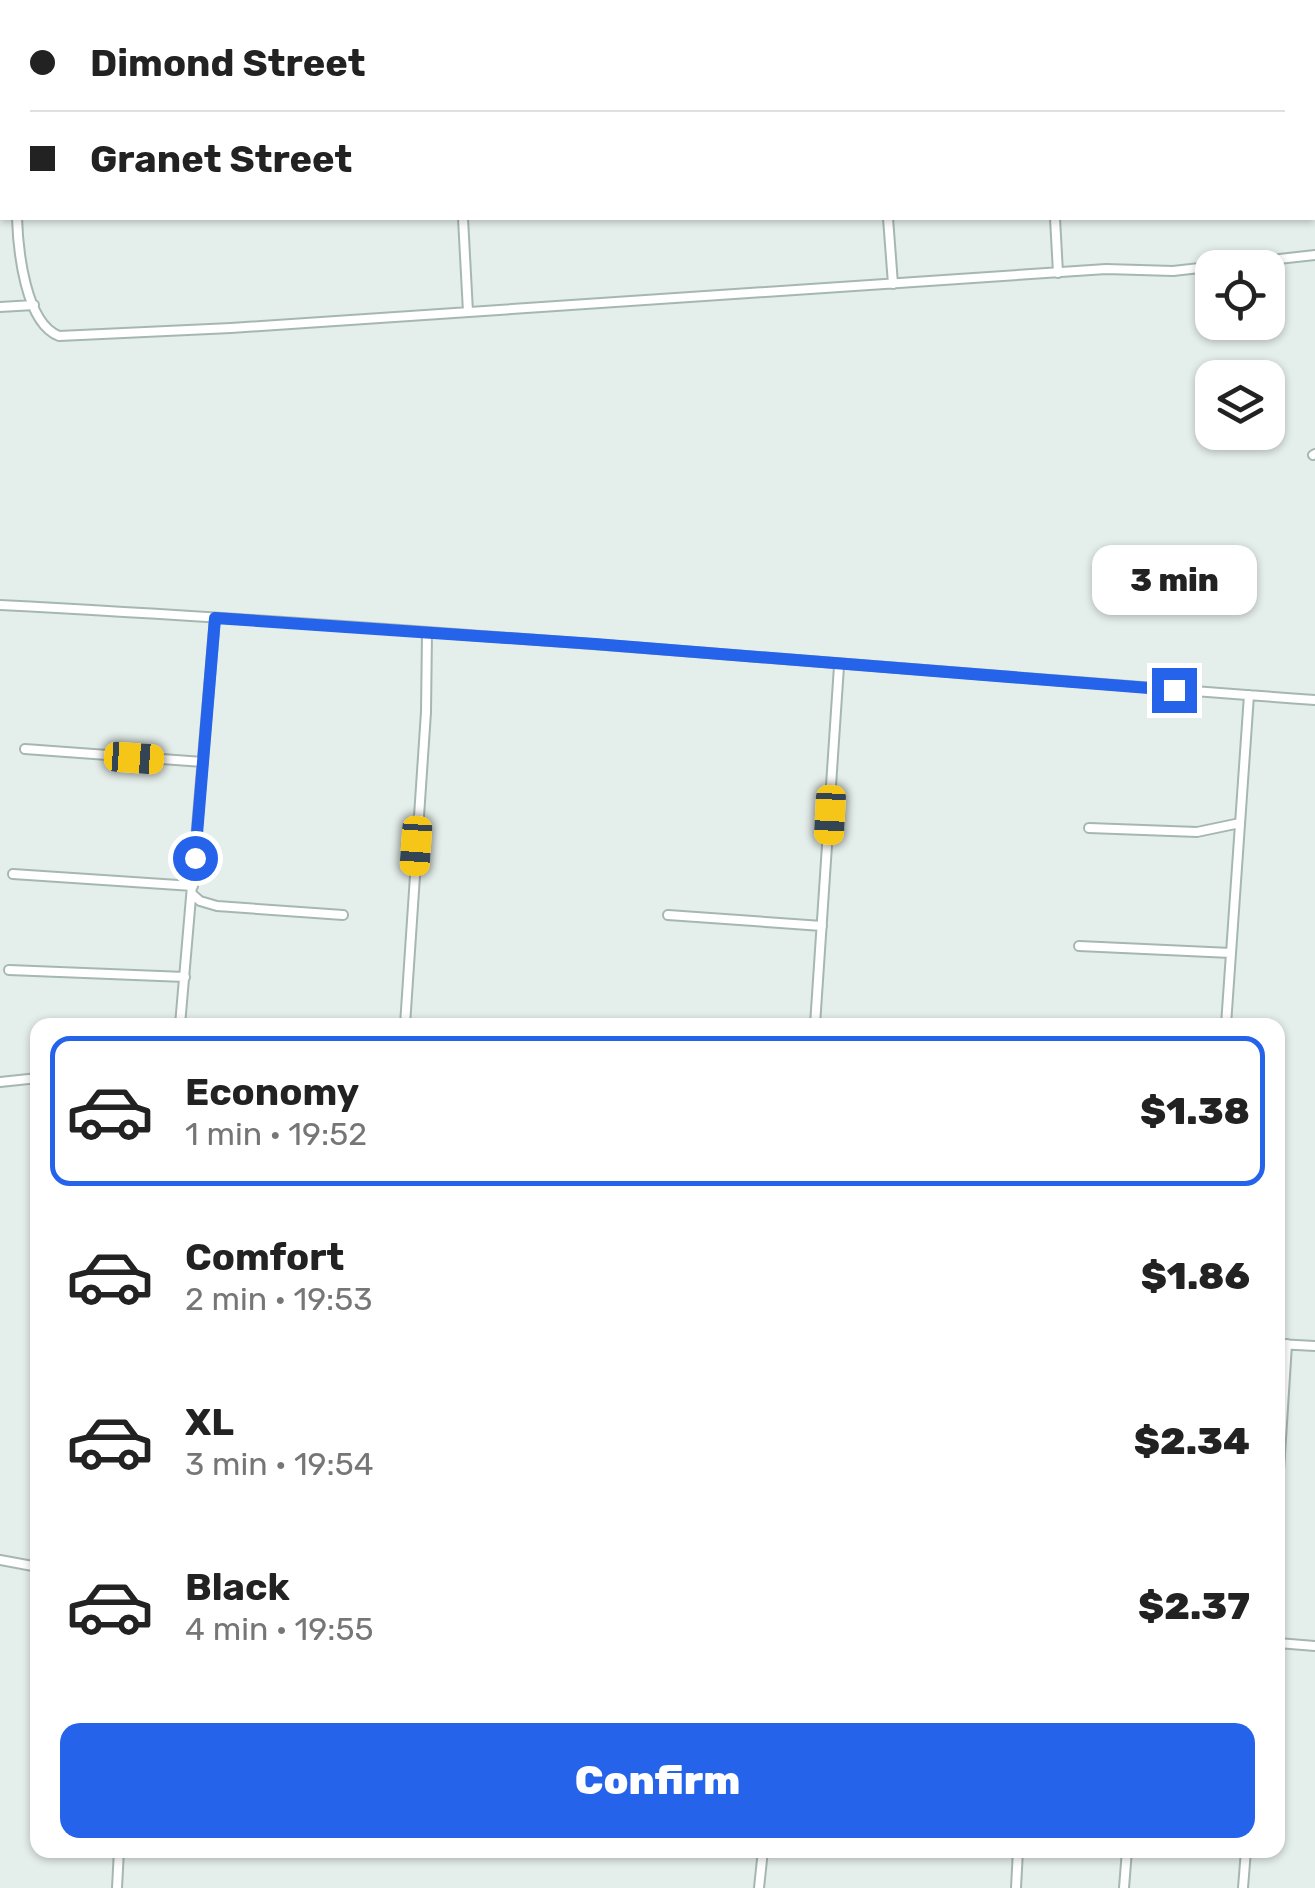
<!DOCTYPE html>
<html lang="en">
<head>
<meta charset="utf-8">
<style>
  :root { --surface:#fff; --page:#f6f6f6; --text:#222; --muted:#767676; --line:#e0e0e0; --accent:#2563eb }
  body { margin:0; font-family:Rubik,sans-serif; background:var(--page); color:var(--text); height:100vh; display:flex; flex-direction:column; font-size:38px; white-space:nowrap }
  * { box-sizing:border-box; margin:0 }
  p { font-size:32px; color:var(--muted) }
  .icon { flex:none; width:55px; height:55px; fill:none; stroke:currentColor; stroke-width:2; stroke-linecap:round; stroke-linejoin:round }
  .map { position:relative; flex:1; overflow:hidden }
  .side { position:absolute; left:30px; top:1018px; width:1255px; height:840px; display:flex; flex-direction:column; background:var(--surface); border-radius:20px; box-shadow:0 2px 8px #0004 }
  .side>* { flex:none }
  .hud { position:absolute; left:0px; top:0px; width:1315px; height:220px; box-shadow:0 2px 8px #0004; display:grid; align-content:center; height:220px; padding:0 30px; background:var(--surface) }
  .controls { position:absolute; left:1195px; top:250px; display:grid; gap:20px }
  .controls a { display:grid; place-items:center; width:90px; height:90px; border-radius:20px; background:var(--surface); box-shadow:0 2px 8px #0004; font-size:50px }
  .end { position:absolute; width:45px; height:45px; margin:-22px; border:12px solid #2563eb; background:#fff; box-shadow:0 0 0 5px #fff }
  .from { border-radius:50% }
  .bubble { position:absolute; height:70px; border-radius:20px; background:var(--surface); box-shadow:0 2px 8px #0004; font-size:32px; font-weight:800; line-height:70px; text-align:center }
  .car { position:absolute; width:30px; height:60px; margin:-30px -15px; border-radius:12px; box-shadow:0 0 8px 2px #0007; background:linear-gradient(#f5c518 24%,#345 0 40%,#f5c518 0 76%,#345 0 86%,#f5c518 0) }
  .hud b { display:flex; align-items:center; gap:35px; height:95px; font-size:38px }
  .hud b+b { border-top:2px solid var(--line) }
  .hud i { width:25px; height:25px; background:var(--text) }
  ul { padding:18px 0 0; list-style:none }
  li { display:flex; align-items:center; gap:30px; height:150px; margin:0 20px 15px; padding:0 10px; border:5px solid transparent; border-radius:20px }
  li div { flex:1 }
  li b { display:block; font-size:38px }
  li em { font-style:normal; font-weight:800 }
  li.selected { border-color:var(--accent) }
  li>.icon { width:90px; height:90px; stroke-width:1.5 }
  .button { display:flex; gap:20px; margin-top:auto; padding:20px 30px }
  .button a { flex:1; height:115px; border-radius:20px; background:var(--accent); color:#fff; font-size:40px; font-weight:800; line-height:115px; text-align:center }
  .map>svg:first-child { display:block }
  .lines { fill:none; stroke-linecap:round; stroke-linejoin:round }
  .minor-casing { stroke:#a6b7b1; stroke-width:12 }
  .minor { stroke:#fff; stroke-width:8 }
  .route { stroke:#2563eb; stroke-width:12 }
</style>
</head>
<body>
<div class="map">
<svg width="1315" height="1888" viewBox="0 0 1315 1888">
  <rect width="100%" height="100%" fill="#e4eeea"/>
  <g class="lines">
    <g class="minor-casing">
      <path id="minor" d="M449,0v2
        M551,0v2
        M889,0v2
        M0,35h2
        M17,218c1,31 8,105 42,118l172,-8 875,-59 67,2 142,-16
        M463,218l5,94
        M888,218l5,66
        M1055,218l3,55
        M0,307l34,-2
        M1313,455l2,-1
        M0,605c439,23 877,63 1315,95
        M25,749l178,13
        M1089,828l108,4 43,-9
        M13,874l180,12
        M192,894l8,7 17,5 126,9
        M668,915l154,11
        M1079,946l152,7
        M9,970l176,7
        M180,1025l35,-407
        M405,1025l21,-313 1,-79
        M815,1025l24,-359
        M1226,1025l23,-330
        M0,1082l38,-4
        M1278,1344l37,2
        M1278,1486l9,-142
        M0,1560l38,7
        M1278,1643l37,3
        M117,1888l2,-38
        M759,1888l4,-38
        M1016,1888l2,-38
        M1124,1888l3,-38
        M1243,1888l3,-38"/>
    </g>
    <use href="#minor" class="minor"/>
  </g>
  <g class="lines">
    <path class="route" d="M195,858l20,-240 380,26 579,46"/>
  </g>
</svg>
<div class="controls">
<a><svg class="icon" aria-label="locate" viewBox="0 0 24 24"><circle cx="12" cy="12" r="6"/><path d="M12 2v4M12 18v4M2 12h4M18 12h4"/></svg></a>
<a><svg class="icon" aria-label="layers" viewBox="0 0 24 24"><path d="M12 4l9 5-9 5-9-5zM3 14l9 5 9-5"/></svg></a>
</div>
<i class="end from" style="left:195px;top:858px"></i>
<i class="end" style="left:1174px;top:690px"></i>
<div class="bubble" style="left:1092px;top:545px;width:165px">3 min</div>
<i class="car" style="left:134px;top:758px;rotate:94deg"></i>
<i class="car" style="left:830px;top:815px;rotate:183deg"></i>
<i class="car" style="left:416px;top:846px;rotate:184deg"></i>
<div class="hud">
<b><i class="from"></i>Dimond Street</b>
<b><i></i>Granet Street</b>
</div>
<section class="side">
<ul>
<li class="selected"><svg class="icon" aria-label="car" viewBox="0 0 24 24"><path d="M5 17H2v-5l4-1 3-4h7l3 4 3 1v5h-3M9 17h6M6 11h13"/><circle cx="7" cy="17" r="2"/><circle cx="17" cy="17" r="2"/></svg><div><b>Economy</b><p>1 min · 19:52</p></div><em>$1.38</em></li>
<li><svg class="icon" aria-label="car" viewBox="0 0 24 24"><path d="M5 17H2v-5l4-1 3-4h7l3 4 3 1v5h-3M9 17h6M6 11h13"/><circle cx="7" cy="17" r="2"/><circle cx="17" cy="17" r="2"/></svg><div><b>Comfort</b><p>2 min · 19:53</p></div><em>$1.86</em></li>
<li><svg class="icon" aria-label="car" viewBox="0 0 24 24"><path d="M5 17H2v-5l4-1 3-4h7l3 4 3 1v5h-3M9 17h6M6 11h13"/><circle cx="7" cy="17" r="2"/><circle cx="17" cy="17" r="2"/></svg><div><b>XL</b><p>3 min · 19:54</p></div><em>$2.34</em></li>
<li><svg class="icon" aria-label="car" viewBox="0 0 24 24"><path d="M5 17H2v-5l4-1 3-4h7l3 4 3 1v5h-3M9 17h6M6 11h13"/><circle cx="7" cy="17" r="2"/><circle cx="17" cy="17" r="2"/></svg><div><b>Black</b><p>4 min · 19:55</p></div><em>$2.37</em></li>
</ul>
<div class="button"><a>Confirm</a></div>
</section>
</div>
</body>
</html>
